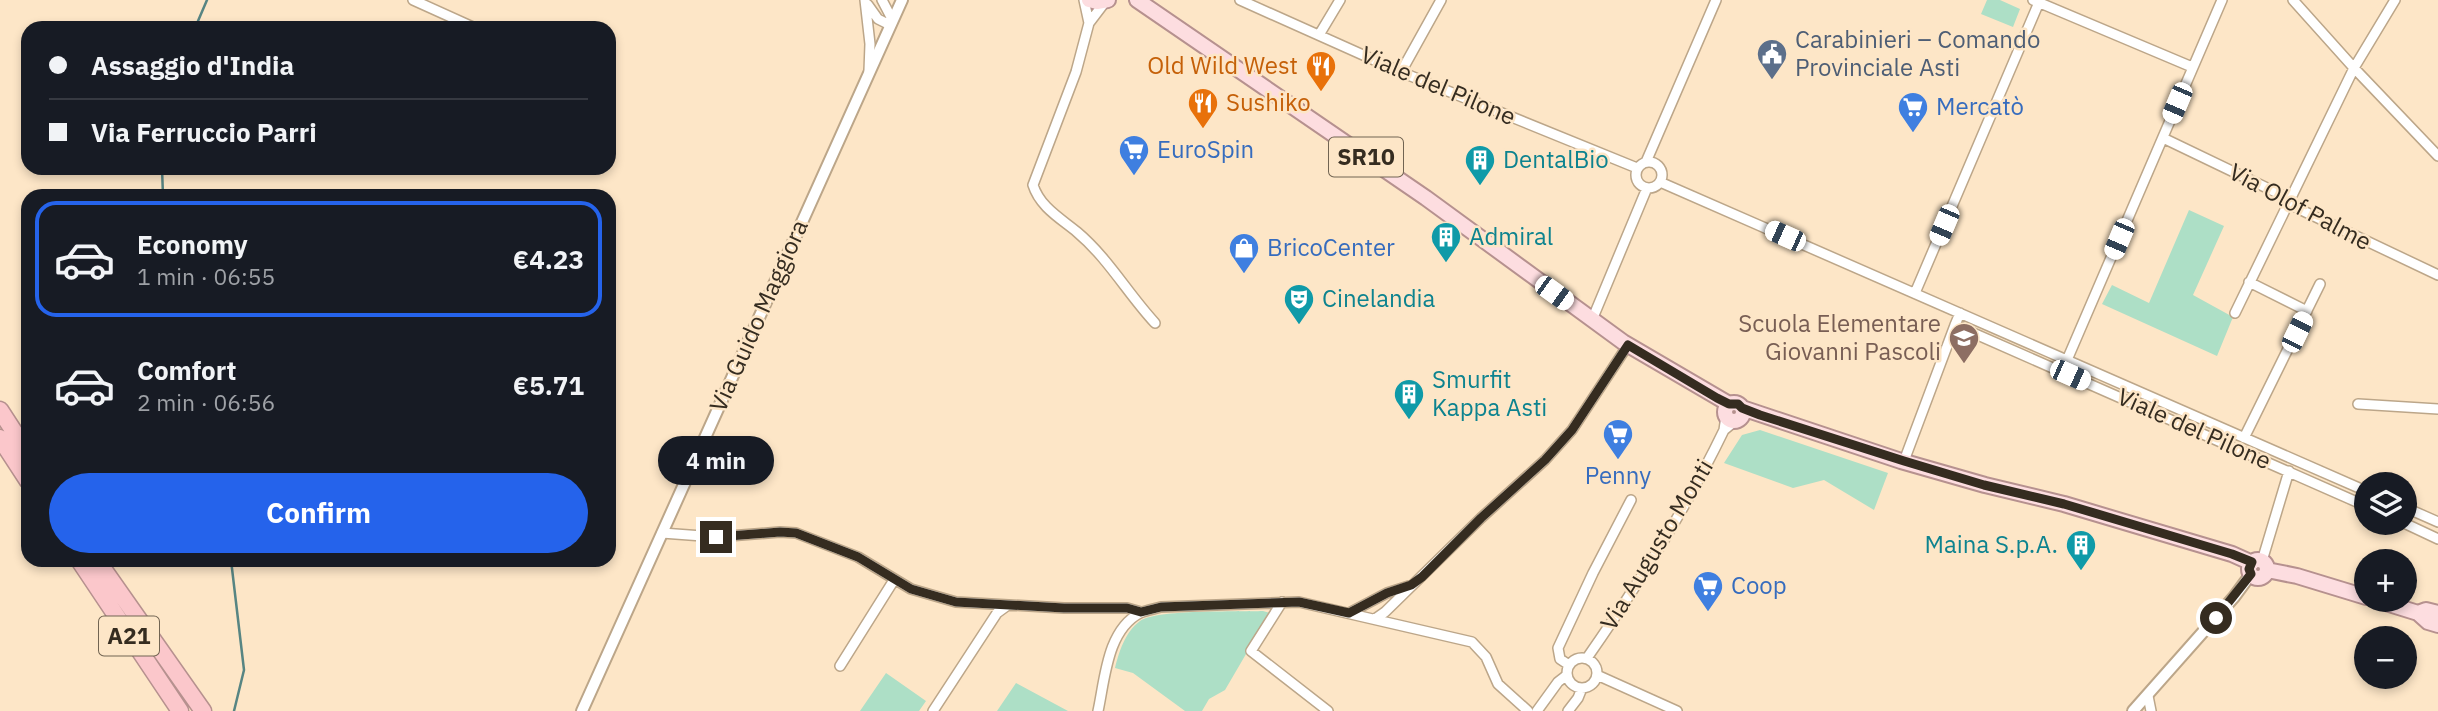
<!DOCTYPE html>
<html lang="en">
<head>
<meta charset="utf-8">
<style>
  :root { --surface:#171b24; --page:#242831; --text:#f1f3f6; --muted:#9ea1a6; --line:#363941; --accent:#2563eb }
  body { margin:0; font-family:"IBM Plex Sans",sans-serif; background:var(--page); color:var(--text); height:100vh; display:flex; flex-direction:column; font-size:26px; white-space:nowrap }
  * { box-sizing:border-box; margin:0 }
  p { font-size:23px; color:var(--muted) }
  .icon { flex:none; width:38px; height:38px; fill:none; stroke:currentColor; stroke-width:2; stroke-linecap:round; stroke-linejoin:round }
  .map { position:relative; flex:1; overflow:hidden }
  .sheet { position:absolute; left:21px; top:189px; width:595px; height:378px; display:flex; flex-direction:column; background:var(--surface); border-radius:21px; box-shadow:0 4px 10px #0003 }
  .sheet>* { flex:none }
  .banner { position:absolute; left:21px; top:21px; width:595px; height:154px; border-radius:21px; box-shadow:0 4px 10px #0003; display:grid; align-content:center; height:154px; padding:0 28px; background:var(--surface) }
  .controls { position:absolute; left:2354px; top:472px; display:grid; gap:14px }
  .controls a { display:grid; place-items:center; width:63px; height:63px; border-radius:50%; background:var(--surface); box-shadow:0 4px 10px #0003; font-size:35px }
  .end { position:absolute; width:32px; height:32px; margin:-16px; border:9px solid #352c20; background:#fff; box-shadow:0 0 0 4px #fff }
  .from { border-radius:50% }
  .bubble { position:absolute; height:49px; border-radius:24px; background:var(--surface); box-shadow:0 4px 10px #0003; font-size:23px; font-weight:800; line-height:49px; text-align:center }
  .car { position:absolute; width:21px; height:42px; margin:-21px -10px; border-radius:9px; box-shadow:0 0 5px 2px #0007; background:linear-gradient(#fff 24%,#345 0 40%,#fff 0 76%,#345 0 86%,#fff 0) }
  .banner b { display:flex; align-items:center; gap:24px; height:66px; font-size:26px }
  .banner b+b { border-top:2px solid var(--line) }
  .banner i { width:18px; height:18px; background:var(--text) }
  ul { padding:12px 0 0; list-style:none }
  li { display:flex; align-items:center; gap:21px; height:116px; margin:0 14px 10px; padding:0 14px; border:4px solid transparent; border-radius:21px }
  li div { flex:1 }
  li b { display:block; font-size:26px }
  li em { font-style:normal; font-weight:800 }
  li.on { border-color:var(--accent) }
  li>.icon { width:63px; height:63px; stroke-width:1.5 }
  .button { display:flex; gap:14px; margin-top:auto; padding:14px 28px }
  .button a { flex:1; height:80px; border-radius:42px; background:var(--accent); color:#fff; font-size:28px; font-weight:800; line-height:80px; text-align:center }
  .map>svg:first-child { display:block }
  .green { fill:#addfc6 }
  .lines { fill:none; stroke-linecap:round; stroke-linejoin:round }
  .stream { stroke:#578583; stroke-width:2.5 }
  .minor-casing { stroke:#bca689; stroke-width:12 }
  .tertiary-casing { stroke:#bca689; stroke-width:14 }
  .primary-casing { stroke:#b6918f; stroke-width:18 }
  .motorway-casing { stroke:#b6918f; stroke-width:19 }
  .minor { stroke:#fff; stroke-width:9 }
  .tertiary { stroke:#fff; stroke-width:10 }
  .primary { stroke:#fddde0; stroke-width:14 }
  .motorway { stroke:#fbc7cb; stroke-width:16 }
  .route { stroke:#352c20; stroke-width:9 }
  .labels { text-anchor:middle; stroke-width:5; stroke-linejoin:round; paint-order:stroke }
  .shield { fill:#fde6c7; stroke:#716452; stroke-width:2 }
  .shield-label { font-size:23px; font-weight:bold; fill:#352c20 }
  .service-label { font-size:24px; fill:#4e5e75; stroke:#fde6c7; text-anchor:start }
  .food-label { font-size:24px; fill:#c56008; stroke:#fde6c7; text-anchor:end }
  .street-label { font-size:24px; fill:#352c20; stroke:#fde6c7 }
  .shop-label { font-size:24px; fill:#366cbe; stroke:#fde6c7; text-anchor:start }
  .culture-label { font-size:24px; fill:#0d838f; stroke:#fde6c7; text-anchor:start }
  .education-label { font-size:24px; fill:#785e54; stroke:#fde6c7; text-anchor:end }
</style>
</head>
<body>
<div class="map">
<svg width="2438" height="711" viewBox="0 0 2438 711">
  <rect width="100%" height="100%" fill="#fde6c7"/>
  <path class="green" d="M1987,0h13l20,9 -7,18 -32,-13z
    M2189,210l35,16 -31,69 40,22 -16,39 -115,-52 10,-19 37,18z
    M1760,430l128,43 -14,37 -50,-30 -31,8 -69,-25 18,-28z
    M1263,611l7,2 -45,77 -16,9 -7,12h-17l-52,-38 -18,-5c4,-16 10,-36 25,-47 16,-12 99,-9 123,-10z
    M886,673l40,28 -7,10h-59z
    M1016,683l52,28h-71z"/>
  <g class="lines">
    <path class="stream" d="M195,28l12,-28
      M162,168l1,28
      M231,560l13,110 -10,41"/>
    <g class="minor-casing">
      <path id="minor" d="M413,0l62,28
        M865,0l5,44 -1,27
        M882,0l10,19
        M1084,0l5,23
        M1240,0l161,72 236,96
        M2033,0l159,67
        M2293,0l61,68 84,88
        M1105,2l-16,21 -13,49 -43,113c7,22 27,33 44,47 31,26 51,62 78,91
        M868,5l10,14 12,6
        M1319,35l21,-35
        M1401,72l40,-72
        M2163,138l127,61 7,9 141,67
        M1636 175a13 13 0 1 1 26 0a13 13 0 1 1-26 0Z
        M1646,162l70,-162
        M1660,182l706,309
        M2249,282l58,29
        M1915,293l125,-293
        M1960,313l-5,12 411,181
        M2235,313l119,-245 41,-68
        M1592,320l55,-132
        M2067,360l155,-360
        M2358,404l80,5
        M1724,430l11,-9
        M2244,438l76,-154
        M1904,461l51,-136
        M2404,507l34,15
        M2404,523l34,16
        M662,533l54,4 64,-5 16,1 62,24 53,32 45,13 108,6h63l14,4
        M2262,561l27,-90
        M1282,602l-31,49 77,60
        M1349,613l38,-20 22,-7
        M1375,619l10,-7 96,-94 64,-58 27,-30 56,-85
        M1567 673a15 15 0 1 1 30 0a15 15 0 1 1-30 0Z
        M1587,658c51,-73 98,-147 137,-228l2,-14
        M1569,665l-9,-6 -2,-11 35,-75 38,-73
        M840,666l54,-86
        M1597,675l80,36
        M2148,696l3,15
        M933,711l64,-98 11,-8
        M1098,711c7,-32 9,-81 42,-98 6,-3 14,-4 21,-6l138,-5 173,40 14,15 12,27 30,27
        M1537,711l21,-29 9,-7
        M1568,711l10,-13 4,-10"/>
    </g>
    <g class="tertiary-casing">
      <path id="tertiary" d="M582,711l320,-711
        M2133,711l101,-114 17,-23"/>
    </g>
    <g class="primary-casing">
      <path id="primary" d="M1089,0l8,2 11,-2
        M1137,0l289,198 197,144 106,62
        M1725 412a9 9 0 1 1 18 0a9 9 0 1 1-18 0Z
        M1742,408l159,53 84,24 79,19 168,50 20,9
        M2249 569a9 9 0 1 1 18 0a9 9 0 1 1-18 0Z
        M2267,570l30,6 69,21
        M2376,600l42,13 10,9 10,3
        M2418,613l8,-3 12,3"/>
    </g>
    <g class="motorway-casing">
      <path id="motorway" d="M0,410l28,43
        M0,438l28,43
        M79,560l101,151
        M97,560l106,151"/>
    </g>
    <use href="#minor" class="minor"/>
    <use href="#tertiary" class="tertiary"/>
    <use href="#primary" class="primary"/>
    <use href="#motorway" class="motorway"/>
  </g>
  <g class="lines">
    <path class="route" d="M716,537l64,-5 16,1 62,24 53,32 45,13 108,6h63l14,4 20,-5 138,-5 50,11 38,-20 24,-8 11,-8 59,-59 64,-58 27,-30 56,-85 89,53 12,6h9l4,4 18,7 144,46 80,24 80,19 168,50 20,8 -3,7 2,5 -35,44"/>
  </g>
  <defs>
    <g id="civic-pin" transform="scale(1.575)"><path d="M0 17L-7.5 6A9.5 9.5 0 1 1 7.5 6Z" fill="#5c6f8a" stroke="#fde6c7"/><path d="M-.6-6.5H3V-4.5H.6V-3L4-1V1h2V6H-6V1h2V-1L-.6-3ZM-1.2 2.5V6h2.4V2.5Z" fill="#fff"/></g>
    <g id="restaurant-pin" transform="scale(1.575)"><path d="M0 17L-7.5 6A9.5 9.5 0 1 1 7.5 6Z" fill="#e8710a" stroke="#fde6c7"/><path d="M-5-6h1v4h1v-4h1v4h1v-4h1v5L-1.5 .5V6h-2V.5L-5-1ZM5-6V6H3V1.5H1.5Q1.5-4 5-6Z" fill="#fff"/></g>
    <g id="supermarket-pin" transform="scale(1.575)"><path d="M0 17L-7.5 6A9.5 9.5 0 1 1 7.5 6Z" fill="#3f7fe0" stroke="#fde6c7"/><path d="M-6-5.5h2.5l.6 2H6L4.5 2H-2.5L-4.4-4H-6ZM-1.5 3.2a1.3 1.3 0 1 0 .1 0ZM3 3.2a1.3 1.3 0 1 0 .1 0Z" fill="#fff"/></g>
    <g id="building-pin" transform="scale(1.575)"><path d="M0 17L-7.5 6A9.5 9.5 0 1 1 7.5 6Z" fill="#0f9aa8" stroke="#fde6c7"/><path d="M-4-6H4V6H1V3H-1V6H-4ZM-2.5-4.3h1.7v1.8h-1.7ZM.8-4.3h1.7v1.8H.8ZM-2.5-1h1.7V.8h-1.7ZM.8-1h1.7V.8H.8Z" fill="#fff"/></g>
    <g id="shop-pin" transform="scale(1.575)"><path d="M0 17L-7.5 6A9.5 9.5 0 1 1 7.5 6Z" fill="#3f7fe0" stroke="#fde6c7"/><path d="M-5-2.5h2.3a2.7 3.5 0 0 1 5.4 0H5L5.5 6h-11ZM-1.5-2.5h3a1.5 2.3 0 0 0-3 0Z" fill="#fff"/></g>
    <g id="theatre-pin" transform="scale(1.575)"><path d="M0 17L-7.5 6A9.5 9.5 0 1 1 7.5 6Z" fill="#0f9aa8" stroke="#fde6c7"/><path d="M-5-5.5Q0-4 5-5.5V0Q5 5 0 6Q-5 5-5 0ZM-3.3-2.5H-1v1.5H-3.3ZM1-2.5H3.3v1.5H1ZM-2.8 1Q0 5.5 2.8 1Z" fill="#fff"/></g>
    <g id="school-pin" transform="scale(1.575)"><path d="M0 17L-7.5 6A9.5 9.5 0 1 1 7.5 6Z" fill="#8d6e63" stroke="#fde6c7"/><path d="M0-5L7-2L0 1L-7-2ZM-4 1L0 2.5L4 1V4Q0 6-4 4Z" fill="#fff"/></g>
  </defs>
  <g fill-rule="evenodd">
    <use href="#civic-pin" x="1772" y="54"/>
    <use href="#restaurant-pin" x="1321" y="66"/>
    <use href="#restaurant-pin" x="1203" y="103"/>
    <use href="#supermarket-pin" x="1913" y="107"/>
    <use href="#supermarket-pin" x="1134" y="150"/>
    <use href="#building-pin" x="1480" y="160"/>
    <use href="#building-pin" x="1446" y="237"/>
    <use href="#shop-pin" x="1244" y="248"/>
    <use href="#theatre-pin" x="1299" y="299"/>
    <use href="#school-pin" x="1964" y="338"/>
    <use href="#building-pin" x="1409" y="394"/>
    <use href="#supermarket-pin" x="1618" y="434"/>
    <use href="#building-pin" x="2081" y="545"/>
    <use href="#supermarket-pin" x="1708" y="586"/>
  </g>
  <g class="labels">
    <g class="shield">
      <rect x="1329" y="137.5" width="74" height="39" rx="5"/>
      <rect x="99" y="616.5" width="60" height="39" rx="5"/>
    </g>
    <g class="shield-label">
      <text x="1366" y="165">SR10</text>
      <text x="129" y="644">A21</text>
    </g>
    <g class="service-label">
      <text x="1795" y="48">Carabinieri – Comando<tspan x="1795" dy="28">Provinciale Asti</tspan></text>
    </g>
    <g class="food-label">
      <text x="1298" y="74">Old Wild West</text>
      <text x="1226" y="111" text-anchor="start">Sushiko</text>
    </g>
    <g class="street-label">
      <text transform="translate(1438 86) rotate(23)" y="8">Viale del Pilone</text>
      <text transform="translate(2300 207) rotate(28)" y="8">Via Olof Palme</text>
      <text transform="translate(759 316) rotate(-66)" y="8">Via Guido Maggiora</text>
      <text transform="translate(2194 429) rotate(24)" y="8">Viale del Pilone</text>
      <text transform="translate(1657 545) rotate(-59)" y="8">Via Augusto Monti</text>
    </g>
    <g class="shop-label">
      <text x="1936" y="115">Mercatò</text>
      <text x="1157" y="158">EuroSpin</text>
      <text x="1267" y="256">BricoCenter</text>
      <text x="1618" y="484" text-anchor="middle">Penny</text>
      <text x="1731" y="594">Coop</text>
    </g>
    <g class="culture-label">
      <text x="1503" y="168">DentalBio</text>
      <text x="1469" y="245">Admiral</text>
      <text x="1322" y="307">Cinelandia</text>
      <text x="1432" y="388">Smurfit<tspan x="1432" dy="28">Kappa Asti</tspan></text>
      <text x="2058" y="553" text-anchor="end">Maina S.p.A.</text>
    </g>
    <g class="education-label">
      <text x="1941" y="332">Scuola Elementare<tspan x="1941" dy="28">Giovanni Pascoli</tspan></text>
    </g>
  </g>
</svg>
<div class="controls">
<a><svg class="icon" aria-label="layers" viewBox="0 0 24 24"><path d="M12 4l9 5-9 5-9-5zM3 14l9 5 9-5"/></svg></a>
<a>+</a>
<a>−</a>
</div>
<i class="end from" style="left:2216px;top:618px"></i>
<i class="end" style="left:716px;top:537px"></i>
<div class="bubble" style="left:658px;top:436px;width:116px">4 min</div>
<i class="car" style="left:2177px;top:103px;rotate:203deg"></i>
<i class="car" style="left:1944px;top:225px;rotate:203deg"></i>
<i class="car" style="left:1785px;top:236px;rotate:294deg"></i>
<i class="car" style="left:2119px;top:239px;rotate:203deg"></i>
<i class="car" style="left:1554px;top:293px;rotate:126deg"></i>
<i class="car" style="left:2297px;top:332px;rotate:26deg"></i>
<i class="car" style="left:2070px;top:375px;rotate:114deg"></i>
<div class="banner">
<b><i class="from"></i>Assaggio d'India</b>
<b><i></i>Via Ferruccio Parri</b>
</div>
<section class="sheet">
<ul>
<li class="on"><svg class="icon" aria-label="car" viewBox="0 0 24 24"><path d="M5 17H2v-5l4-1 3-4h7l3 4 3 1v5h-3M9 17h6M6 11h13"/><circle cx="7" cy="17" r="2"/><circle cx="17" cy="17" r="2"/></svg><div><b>Economy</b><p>1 min · 06:55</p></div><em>€4.23</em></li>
<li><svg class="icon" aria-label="car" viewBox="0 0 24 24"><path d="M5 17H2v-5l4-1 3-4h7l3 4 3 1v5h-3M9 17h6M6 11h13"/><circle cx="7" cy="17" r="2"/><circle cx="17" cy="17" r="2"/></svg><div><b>Comfort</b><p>2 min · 06:56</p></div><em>€5.71</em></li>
</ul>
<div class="button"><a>Confirm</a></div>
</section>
</div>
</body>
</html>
